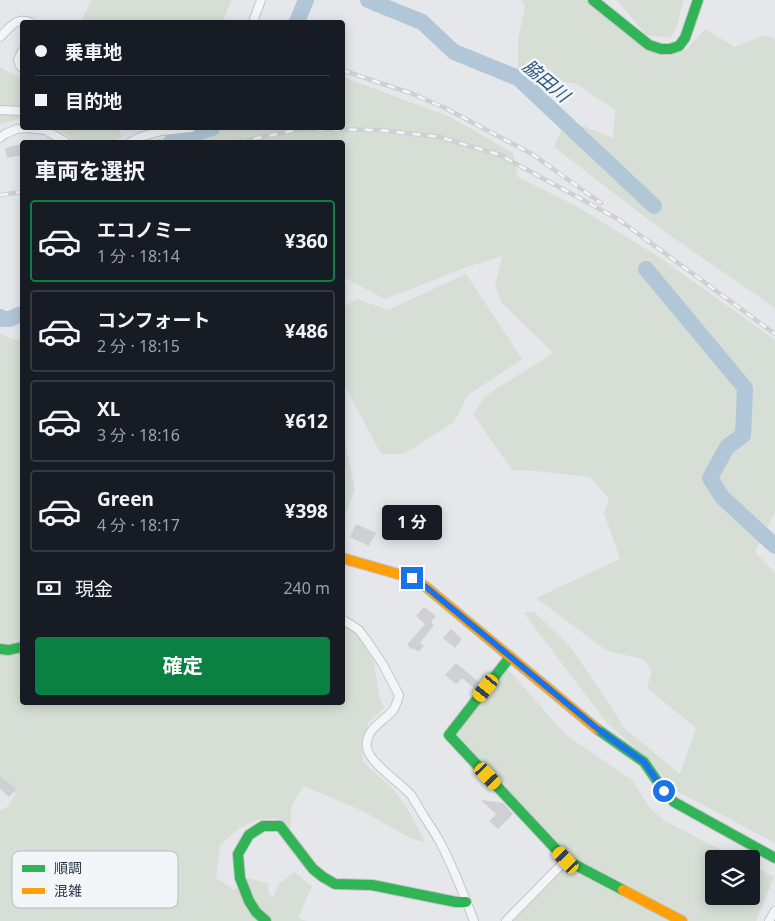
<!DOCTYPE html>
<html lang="ja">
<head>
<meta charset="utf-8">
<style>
  :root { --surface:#171b24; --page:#242831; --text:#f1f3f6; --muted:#9ea1a6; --line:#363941; --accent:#0b8043 }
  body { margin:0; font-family:"Noto Sans","Noto Sans JP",sans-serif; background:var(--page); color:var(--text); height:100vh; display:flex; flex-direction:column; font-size:19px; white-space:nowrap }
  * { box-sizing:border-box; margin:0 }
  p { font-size:16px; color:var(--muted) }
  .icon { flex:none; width:28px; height:28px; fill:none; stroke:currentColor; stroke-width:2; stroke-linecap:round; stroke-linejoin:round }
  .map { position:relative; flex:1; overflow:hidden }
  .details { position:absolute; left:20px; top:140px; width:325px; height:565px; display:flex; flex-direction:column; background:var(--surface); border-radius:5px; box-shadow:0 2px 12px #0003 }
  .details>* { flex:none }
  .top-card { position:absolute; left:20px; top:20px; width:325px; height:110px; border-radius:5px; box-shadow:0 2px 12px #0003; display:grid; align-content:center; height:110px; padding:0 15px; background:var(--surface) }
  .controls { position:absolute; left:705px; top:850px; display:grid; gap:10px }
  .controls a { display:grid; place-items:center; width:55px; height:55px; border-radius:5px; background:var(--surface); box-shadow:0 2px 12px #0003; font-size:25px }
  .end { position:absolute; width:22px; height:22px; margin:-11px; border:6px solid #1a73e8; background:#fff; box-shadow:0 0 0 2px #fff }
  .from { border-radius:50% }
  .bubble { position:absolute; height:35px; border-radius:5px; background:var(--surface); box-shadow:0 2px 12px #0003; font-size:16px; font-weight:700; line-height:35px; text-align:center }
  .car { position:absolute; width:15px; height:30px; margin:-15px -8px; border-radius:6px; box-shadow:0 0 4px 1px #0007; background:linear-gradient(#f5c518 24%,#345 0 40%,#f5c518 0 76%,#345 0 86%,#f5c518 0) }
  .top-card b { display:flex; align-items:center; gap:18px; height:48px; font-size:19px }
  .top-card b+b { border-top:1px solid var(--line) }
  .top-card i { width:12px; height:12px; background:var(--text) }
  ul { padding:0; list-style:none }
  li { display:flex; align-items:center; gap:15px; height:82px; margin:0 10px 8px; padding:0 5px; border:2px solid var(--line); border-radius:5px }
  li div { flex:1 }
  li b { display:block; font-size:19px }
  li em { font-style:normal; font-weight:700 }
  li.current { border-color:var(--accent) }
  li>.icon { width:45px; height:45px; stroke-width:1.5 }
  h2 { padding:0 15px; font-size:22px; line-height:60px }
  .pay { display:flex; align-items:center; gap:12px; height:55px; padding:0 15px; font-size:19px }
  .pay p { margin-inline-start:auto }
  .primary-button { display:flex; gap:10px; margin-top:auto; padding:10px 15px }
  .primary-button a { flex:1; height:58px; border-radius:5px; background:var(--accent); color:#fff; font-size:20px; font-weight:700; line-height:58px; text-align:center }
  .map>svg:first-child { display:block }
  .green { fill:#d6ded5 }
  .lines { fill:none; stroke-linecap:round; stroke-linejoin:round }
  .river { stroke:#b1c6d7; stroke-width:16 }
  .building { fill:#ced0d3 }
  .street-casing { stroke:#c3c5c8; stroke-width:10 }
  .fast-casing { stroke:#c3c5c8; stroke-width:12 }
  .slow-casing { stroke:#c3c5c8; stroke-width:12 }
  .street { stroke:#f4f5f7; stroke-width:8 }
  .fast { stroke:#30b455; stroke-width:10 }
  .slow { stroke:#ff9f0a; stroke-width:10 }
  .rail-casing { stroke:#ced0d2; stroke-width:4.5 }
  .rail { stroke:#f3f6f9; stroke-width:2.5; stroke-dasharray:8; stroke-linecap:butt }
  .route { stroke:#1a73e8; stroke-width:6 }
  .labels { text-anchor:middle; stroke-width:5; stroke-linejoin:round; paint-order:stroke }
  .water-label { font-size:18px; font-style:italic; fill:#2f577f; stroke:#f3f6f9 }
  .key { fill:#f3f6f9; stroke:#b6bcc3; stroke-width:1 }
  .key-label { font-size:14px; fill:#293546 }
</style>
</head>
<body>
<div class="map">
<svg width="775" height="921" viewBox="0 0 775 921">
  <rect width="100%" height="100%" fill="#e5e7ea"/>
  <path class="green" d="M91,0h140l-8,22h-142z
    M521,0h64l42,35 33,16 26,-1 19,-21 30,18 29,-12 11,4v269l-117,-81 -104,-80 12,-28 47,19 2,-28 -38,-26 -28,-4 -31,-11v-29l7,-34z
    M617,0h67l-4,13 -3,14 -7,11 -24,-3z
    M0,67l18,10h4v41h-1l-21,6z
    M343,77l107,40 63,36 5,24 58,29 83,51 116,83v172l-20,40 20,21v270l-100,-53 -24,-28 -44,-39 -84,-111h11l35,33 43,63 11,19 57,47 16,-46 -49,-40 5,-17 -9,-12 -36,-8 -71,-53 84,-39 -16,-46 5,-14 -19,-22 -54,-6 -24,-1 -39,-56 12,-18 68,-43 -51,-50 -7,-17 7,-30 -38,12 -79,31 -42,-22 -1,-135h-194l51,-14h143z
    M52,128h66l4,9 -13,5h-31l-19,-12z
    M466,274l56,85 -54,36 -14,27 -50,32h-23l-38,-72v-75l15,-8 30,11z
    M0,333l13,7 9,-1v252c-3,10 -1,15 0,24 2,9 0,18 0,26l-7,5 -15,-3z
    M343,430l12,60 -12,30h-1z
    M343,624l16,12 15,26 5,34 5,12 -15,14 -8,20 2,20 29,26 14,18 19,36 -15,-4 -47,-27 -59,-25 -13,21v19l-3,3 -12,-11 -19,2 -17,8 -20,17 -4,33 18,12 15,-12 20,6 -1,8 5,6 4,-12 17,-14 18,14 -14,32 8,3h-306v-110l7,-4 9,-13 -16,-17v-123h15l7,-5v53h320z
    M506,667l61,69 64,43 19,29 15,13 73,38h-24v37h37v-31l23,12 -18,44h-246l63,-62 -114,-121 -4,-6z"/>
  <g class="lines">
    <path class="river" d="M368,0l54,22 32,30 64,26 136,128
      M297,22l9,-22
      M171,142l41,-14
      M646,269l99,119 -1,26 -1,21 -16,12 -17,31 12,19 53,49
      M0,317l2,2h7l13,-5"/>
  </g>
  <path class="building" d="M22,144v11l-15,3 -2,-10z
    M356,524l20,9 -7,13 -19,-9z
    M424,607l12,9 -5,6 3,3 -14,18 4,3 -6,6 -4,-4 -1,2 -6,-5 18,-21 -9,-8z
    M451,629l11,10 -7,9 -12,-10z
    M456,663l24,20 -5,6 -13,-11 -6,6 -11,-9z
    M0,776l16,13 -7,8 -9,-8z
    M481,800l22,3 10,11 -15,15 -9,-8 7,-7z"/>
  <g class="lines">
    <g class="street-casing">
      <path id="street" d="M253,22l8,-22
        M0,37c10,-9 15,-20 30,-15
        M22,51l-4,9 2,6 2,2
        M0,110l22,1
        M0,138l5,-4 12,-5 11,-1 17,2 21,12
        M131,142l9,-5 21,-6 30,-3
        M342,619l17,11 8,11 15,22 17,32c-1,5 -3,10 -5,14 -10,13 -30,20 -27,39 2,14 33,35 44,47 4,6 8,13 12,20 6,9 13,19 18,29 13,25 23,51 33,77
        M506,921l60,-61
        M769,921l6,-10"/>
    </g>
    <g class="fast-casing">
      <path id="fast" d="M593,0l56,45 12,4h9l9,-3 6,-8 13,-38
        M0,649l9,1 13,-3
        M510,657l-61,78 117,125 57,30
        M597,729l47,33 20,29 10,11 101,56
        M266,921l-10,-9 -7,-11 -9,-23 -2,-24 11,-19 14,-9h17l33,43 10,8 12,7 37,1 84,17h10"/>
    </g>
    <g class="slow-casing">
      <path id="slow" d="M342,558l70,20 14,9 171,142
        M623,890l59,31"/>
    </g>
    <use href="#street" class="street"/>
    <use href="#fast" class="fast"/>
    <use href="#slow" class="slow"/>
    <g class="rail-casing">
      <path id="rail" d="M342,70l71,24 32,14 87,46 69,49
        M238,142l63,-13 78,1 61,7 60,18 118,64 157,115
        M0,195l22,-3"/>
    </g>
    <use href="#rail" class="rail"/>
  </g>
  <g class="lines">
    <path class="route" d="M412,578l14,9 173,143 45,32 20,29"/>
  </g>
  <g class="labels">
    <g class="water-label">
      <text transform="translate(546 81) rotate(40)" y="6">脇田川</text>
    </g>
  </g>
  <rect x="12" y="851" width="166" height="57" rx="8" class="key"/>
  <rect x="22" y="865" width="23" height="7" fill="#30b455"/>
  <rect x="22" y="888" width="23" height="6" fill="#ff9f0a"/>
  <g class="key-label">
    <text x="54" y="873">順調</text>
    <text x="54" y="896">混雑</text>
  </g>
</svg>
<div class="controls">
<a><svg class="icon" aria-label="layers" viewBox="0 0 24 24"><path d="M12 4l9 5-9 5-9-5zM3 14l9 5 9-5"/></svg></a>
</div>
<i class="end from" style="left:664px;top:791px"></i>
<i class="end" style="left:412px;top:578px"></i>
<div class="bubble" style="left:382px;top:505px;width:60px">1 分</div>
<i class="car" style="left:486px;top:688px;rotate:218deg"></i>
<i class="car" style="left:488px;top:776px;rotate:137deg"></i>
<i class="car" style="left:566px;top:860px;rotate:317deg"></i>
<div class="top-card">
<b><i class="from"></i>乗車地</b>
<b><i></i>目的地</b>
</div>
<section class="details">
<h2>車両を選択</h2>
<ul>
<li class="current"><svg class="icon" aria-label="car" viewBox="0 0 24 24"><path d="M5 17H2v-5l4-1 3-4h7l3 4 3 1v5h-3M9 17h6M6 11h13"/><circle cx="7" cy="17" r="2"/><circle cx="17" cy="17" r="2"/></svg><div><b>エコノミー</b><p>1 分 · 18:14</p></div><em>¥360</em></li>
<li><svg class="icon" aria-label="car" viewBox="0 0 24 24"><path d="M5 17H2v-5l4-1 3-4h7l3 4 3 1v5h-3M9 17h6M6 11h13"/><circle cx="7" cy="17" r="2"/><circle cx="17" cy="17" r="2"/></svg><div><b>コンフォート</b><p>2 分 · 18:15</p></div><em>¥486</em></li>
<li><svg class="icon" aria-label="car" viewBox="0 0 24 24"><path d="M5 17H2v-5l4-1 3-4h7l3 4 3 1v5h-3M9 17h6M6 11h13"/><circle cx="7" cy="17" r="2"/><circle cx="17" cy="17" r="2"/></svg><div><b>XL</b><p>3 分 · 18:16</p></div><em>¥612</em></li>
<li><svg class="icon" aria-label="car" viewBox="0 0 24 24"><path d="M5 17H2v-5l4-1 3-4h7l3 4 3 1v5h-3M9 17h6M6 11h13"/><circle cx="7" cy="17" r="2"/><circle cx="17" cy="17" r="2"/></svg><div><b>Green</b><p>4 分 · 18:17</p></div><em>¥398</em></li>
</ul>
<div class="pay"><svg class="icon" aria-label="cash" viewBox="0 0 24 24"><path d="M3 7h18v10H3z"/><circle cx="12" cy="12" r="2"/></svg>現金<p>240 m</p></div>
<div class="primary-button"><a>確定</a></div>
</section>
</div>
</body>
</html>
